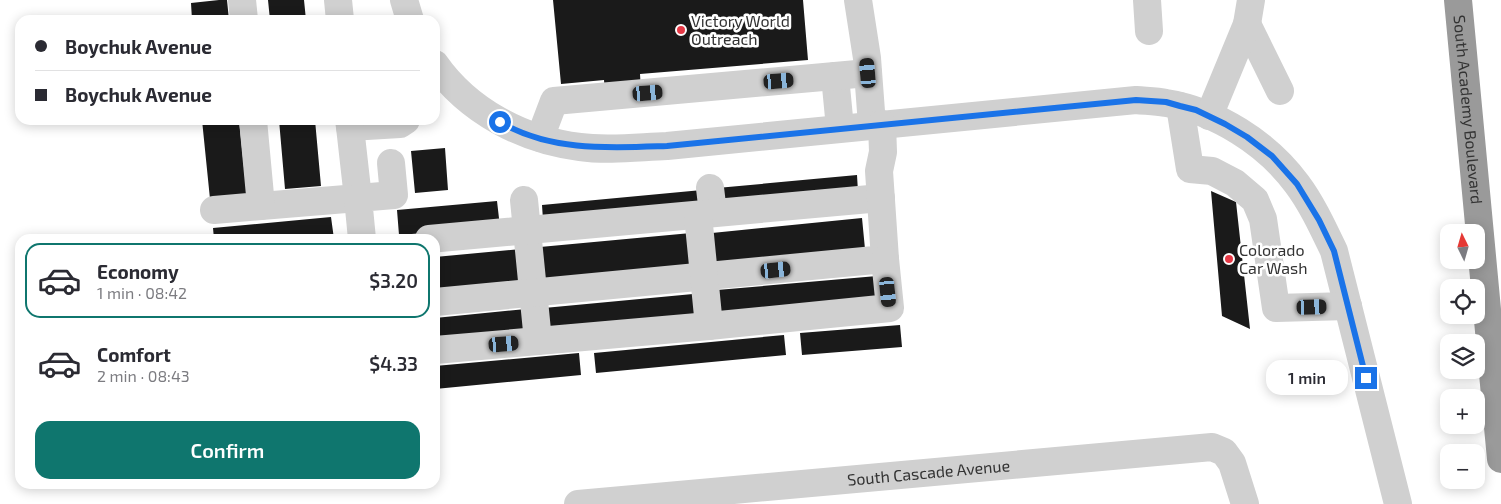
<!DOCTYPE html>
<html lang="en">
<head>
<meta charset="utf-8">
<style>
  :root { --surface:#fff; --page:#f7f7f7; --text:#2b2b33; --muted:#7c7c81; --line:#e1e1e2; --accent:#0f766e }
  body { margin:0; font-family:"Exo 2",sans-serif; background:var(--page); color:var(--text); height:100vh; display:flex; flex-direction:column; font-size:19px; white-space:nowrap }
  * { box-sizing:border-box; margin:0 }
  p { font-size:16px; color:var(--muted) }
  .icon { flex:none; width:28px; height:28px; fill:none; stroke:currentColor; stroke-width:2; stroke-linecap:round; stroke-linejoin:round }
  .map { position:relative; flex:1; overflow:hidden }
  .side { position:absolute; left:15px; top:234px; width:425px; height:255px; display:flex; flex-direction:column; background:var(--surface); border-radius:15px; box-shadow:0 2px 12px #0003 }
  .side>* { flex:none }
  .banner { position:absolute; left:15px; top:15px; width:425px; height:110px; border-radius:15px; box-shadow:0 2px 12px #0003; display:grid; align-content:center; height:110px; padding:0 20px; background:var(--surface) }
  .needle { width:32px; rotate:355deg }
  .tools { position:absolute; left:1440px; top:224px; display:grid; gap:10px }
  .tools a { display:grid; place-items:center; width:45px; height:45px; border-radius:10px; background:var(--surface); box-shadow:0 2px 12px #0003; font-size:25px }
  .end { position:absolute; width:22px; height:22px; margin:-11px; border:6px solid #1a73e8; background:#fff; box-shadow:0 0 0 2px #fff }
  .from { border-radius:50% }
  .bubble { position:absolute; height:35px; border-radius:15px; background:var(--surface); box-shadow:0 2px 12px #0003; font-size:16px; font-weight:600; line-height:35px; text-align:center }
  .car { position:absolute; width:15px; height:30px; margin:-15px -8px; border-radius:6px; box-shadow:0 0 4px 1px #0007; background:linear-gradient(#222 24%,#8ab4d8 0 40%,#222 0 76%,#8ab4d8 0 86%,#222 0) }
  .banner b { display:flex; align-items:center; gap:18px; height:48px; font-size:19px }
  .banner b+b { border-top:1px solid var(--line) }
  .banner i { width:12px; height:12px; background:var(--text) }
  ul { padding:9px 0 0; list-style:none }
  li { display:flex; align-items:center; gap:15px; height:75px; margin:0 10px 8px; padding:0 10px; border:2px solid transparent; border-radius:15px }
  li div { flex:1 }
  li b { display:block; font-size:19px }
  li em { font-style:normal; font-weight:600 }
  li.on { border-color:var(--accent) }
  li>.icon { width:45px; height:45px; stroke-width:1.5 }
  .primary-button { display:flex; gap:10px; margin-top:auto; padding:10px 20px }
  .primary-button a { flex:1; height:58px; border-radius:15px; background:var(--accent); color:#fff; font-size:20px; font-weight:600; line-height:58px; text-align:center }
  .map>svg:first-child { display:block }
  .building { fill:#1a1a1a }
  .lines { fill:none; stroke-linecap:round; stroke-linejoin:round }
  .minor { stroke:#d0d0d0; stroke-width:28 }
  .highway { stroke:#9a9a9a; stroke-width:28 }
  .route { stroke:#1a73e8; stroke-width:6 }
  .poi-dot { fill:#e63946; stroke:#fff; stroke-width:2 }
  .labels { text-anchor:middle; stroke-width:5; stroke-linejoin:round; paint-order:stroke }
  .poi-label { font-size:16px; fill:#333; stroke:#fff; text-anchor:start }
  .street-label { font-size:16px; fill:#333; stroke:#fff }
</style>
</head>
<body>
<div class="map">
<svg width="1501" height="504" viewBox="0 0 1501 504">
  <rect width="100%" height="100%" fill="#fff"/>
  <path class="building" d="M219,0h8l2,20h-37l-1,-17z
    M268,0h36l2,20h-36z
    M553,0h250l5,60 -168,14 1,17 -36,3 -1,-14 -43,4z
    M202,120h37l8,76 -37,3z
    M279,120h36l6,66 -36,3z
    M445,148l3,42 -33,3 -4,-42z
    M857,175l1,17 -139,13 -2,-17z
    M702,190l2,16 -161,14 -1,-15z
    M1211,191l25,11 14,127 -28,-13z
    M497,201l3,26 -101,8 -2,-25z
    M331,217l3,22h-120l-1,-11z
    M862,218l3,31 -150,15 -3,-31z
    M691,233l3,33 -151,14 -3,-33z
    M521,249l3,32 -89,8v-32z
    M877,276l2,22 -160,14 -2,-22z
    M693,294l2,21 -149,15 -2,-22z
    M526,309l2,23 -93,9v-23z
    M900,325l2,22 -100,8 -2,-22z
    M784,335l2,20 -190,18 -2,-20z
    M579,353l2,22 -146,14v-23z"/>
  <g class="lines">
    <g class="minor">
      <path d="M242,0l2,20"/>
      <path d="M338,0l2,20"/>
      <path d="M404,0l6,20"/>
      <path d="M858,0l9,58 5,67"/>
      <path d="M1147,0l2,31"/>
      <path d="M1247,24l33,67"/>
      <path d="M435,64c33,47 88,76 145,83 28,4 59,0 87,-1l469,-46c10,1 20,1 30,3 50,8 101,40 131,81 15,20 26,44 37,67l64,253"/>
      <path d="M835,76l5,52"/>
      <path d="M1180,106l10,63 22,2 23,12 20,17 8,19 13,89 72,-2"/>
      <path d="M1209,116l38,-92 4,-24"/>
      <path d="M349,120l1,7 50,-3 6,-4"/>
      <path d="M540,138l14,-37 314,-28"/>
      <path d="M710,188l3,25"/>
      <path d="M524,200l14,141"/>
      <path d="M261,206l97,-8 -8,-71"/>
      <path d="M214,210l47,-4 -8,-86"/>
      <path d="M362,239l-4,-41 36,-3 -3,-32"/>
      <path d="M429,239l452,-41"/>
      <path d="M435,302l450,-43 -6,-88 4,-19 -1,-28"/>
      <path d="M709,326l181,-18 -5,-49"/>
      <path d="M435,350l274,-24 -11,-111"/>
      <path id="s1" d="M578,504l634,-57 12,5 8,11 13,41"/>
    </g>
    <path class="highway" id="s2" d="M1458,0l43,459"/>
  </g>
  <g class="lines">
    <path class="route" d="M500,122c51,30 110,26 167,24l469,-46 30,2 14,4 16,4 29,14 22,13 25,19 25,28 22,36 15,31 32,127"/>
  </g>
  <g class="poi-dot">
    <circle cx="681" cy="30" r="5"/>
    <circle cx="1229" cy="259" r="5"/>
  </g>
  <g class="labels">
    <g class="poi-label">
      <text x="691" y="27">Victory World<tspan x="691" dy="18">Outreach</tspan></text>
      <text x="1239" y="256">Colorado<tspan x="1239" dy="18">Car Wash</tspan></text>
    </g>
    <g class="street-label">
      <text dy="6" stroke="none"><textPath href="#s2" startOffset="110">South Academy Boulevard</textPath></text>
      <text dy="6" stroke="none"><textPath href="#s1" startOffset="352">South Cascade Avenue</textPath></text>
    </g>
  </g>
</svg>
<div class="tools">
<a><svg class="needle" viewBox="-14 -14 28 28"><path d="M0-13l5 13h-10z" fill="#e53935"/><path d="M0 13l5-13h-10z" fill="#7c7c81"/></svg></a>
<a><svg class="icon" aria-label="locate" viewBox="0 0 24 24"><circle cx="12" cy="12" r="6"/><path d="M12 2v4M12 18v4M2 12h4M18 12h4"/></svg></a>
<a><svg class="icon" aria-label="layers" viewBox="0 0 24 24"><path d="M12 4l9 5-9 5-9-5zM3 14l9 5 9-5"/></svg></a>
<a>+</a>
<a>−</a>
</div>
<i class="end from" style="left:500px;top:122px"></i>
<i class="end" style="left:1366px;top:378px"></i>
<div class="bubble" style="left:1266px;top:360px;width:82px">1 min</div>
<i class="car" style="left:868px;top:73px;rotate:355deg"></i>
<i class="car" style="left:779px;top:81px;rotate:85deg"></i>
<i class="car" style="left:648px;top:93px;rotate:85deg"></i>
<i class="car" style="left:776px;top:270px;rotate:84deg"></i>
<i class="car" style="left:888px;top:292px;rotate:174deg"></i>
<i class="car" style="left:1312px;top:307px;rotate:88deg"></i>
<i class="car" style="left:504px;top:344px;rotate:85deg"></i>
<div class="banner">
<b><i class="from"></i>Boychuk Avenue</b>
<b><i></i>Boychuk Avenue</b>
</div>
<section class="side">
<ul>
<li class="on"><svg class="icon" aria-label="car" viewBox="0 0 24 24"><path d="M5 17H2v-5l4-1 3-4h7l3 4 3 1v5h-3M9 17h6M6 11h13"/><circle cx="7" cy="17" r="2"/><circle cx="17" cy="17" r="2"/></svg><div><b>Economy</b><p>1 min · 08:42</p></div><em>$3.20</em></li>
<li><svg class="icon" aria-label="car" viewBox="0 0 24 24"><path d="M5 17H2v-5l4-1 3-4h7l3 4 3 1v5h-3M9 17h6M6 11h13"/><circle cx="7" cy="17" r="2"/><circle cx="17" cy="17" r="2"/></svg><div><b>Comfort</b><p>2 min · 08:43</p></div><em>$4.33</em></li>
</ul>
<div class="primary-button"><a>Confirm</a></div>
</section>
</div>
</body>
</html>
